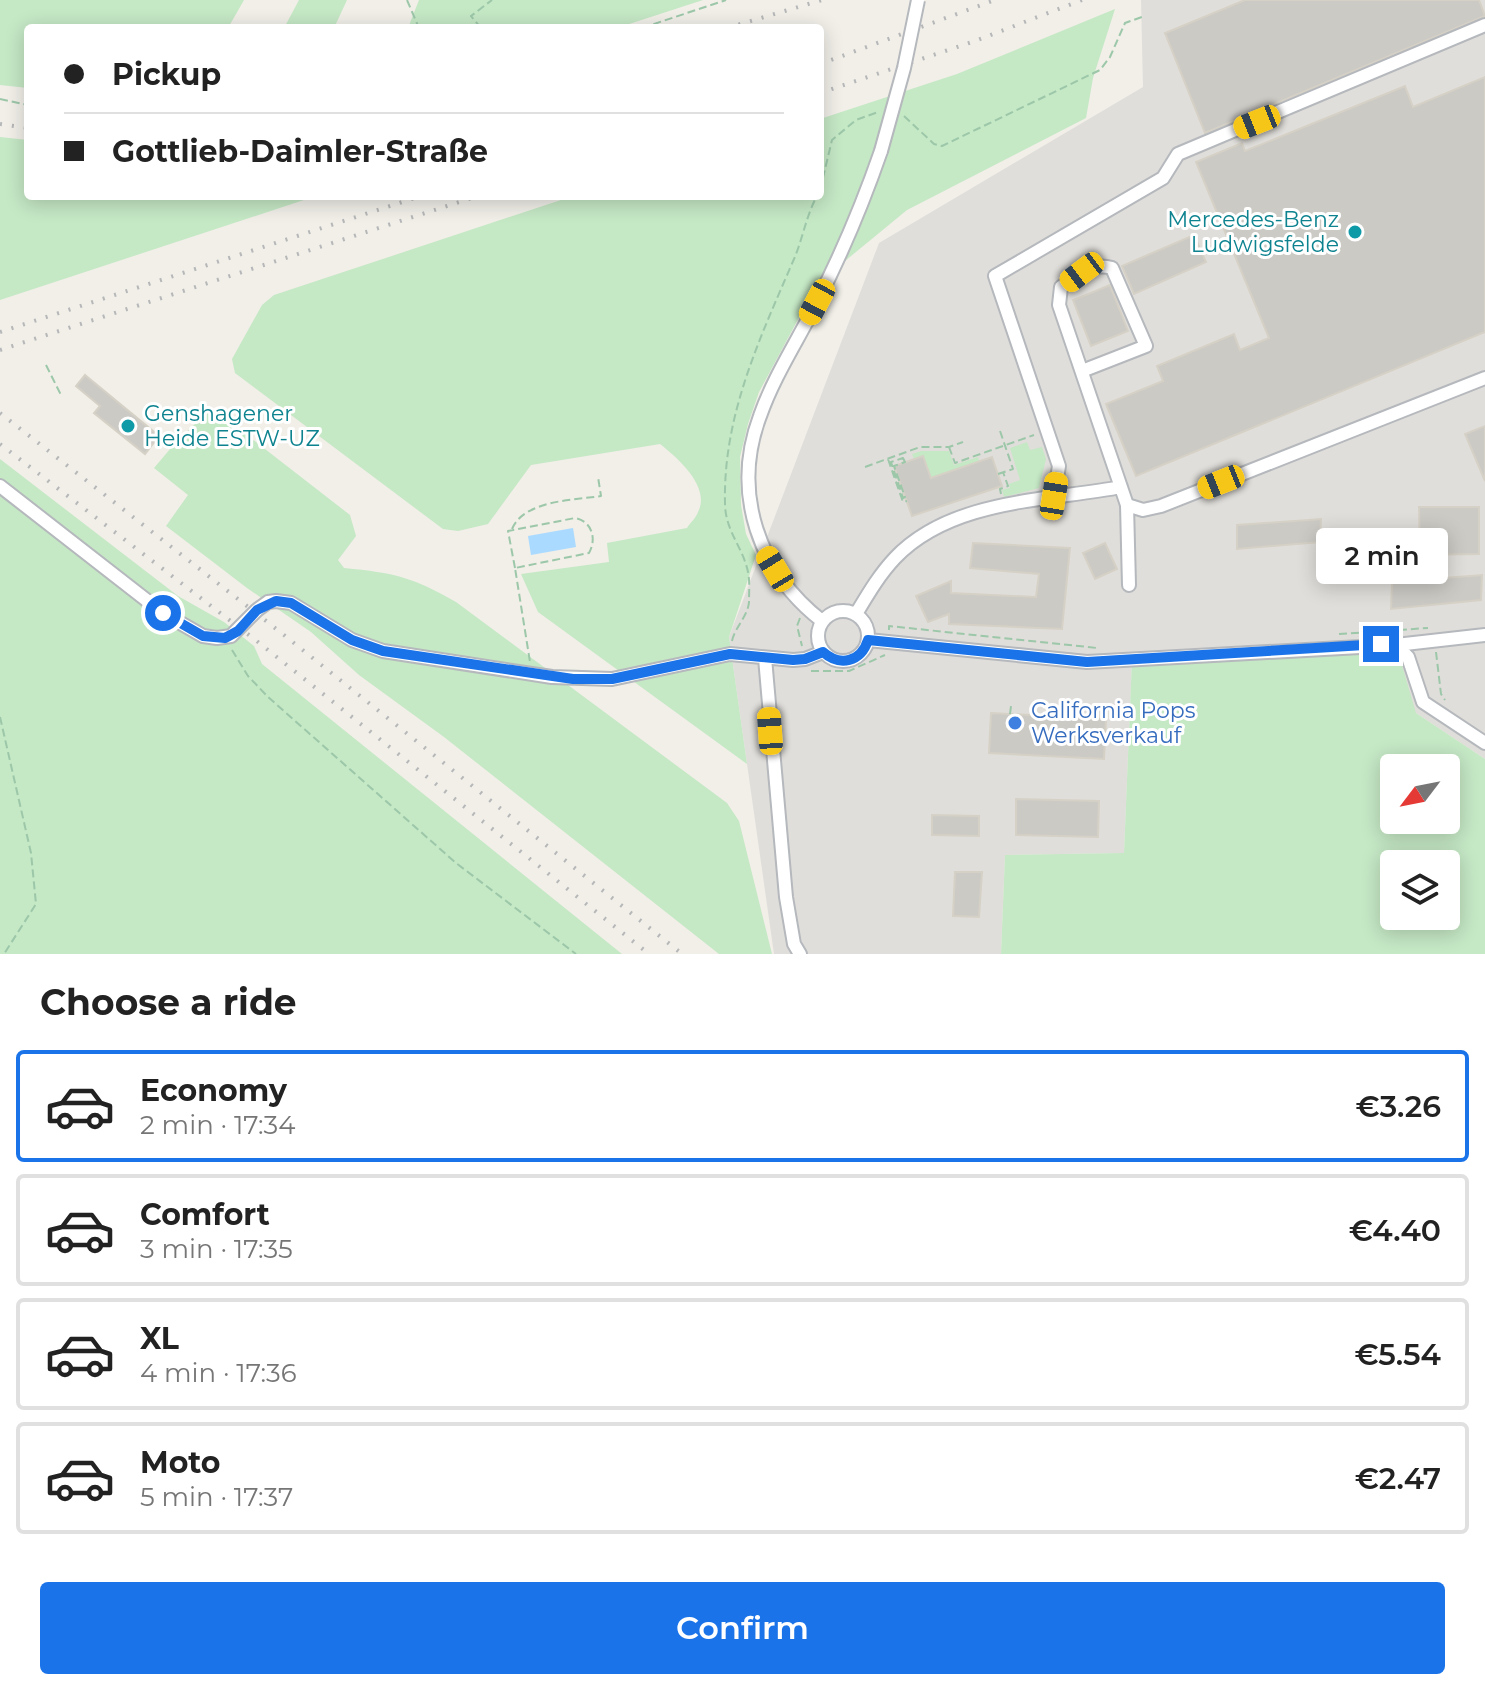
<!DOCTYPE html>
<html lang="en">
<head>
<meta charset="utf-8">
<style>
  :root { --surface:#fff; --page:#f6f6f6; --text:#222; --muted:#767676; --line:#e0e0e0; --accent:#1a73e8 }
  body { margin:0; font-family:Montserrat,sans-serif; background:var(--page); color:var(--text); height:100vh; display:flex; flex-direction:column; font-size:30px; white-space:nowrap }
  * { box-sizing:border-box; margin:0 }
  p { font-size:26px; color:var(--muted) }
  .icon { flex:none; width:44px; height:44px; fill:none; stroke:currentColor; stroke-width:2; stroke-linecap:round; stroke-linejoin:round }
  .map { position:relative; height:954px; overflow:hidden }
  .side { display:flex; flex-direction:column; background:var(--surface); flex:1 }
  .side>* { flex:none }
  .guide { position:absolute; left:24px; top:24px; width:800px; height:176px; border-radius:8px; box-shadow:0 4px 20px #0003; display:grid; align-content:center; height:176px; padding:0 40px; background:var(--surface) }
  .needle { width:52px; rotate:238deg }
  .buttons { position:absolute; left:1380px; top:754px; display:grid; gap:16px }
  .buttons a { display:grid; place-items:center; width:80px; height:80px; border-radius:8px; background:var(--surface); box-shadow:0 4px 20px #0003; font-size:40px }
  .end { position:absolute; width:36px; height:36px; margin:-18px; border:10px solid #1a73e8; background:#fff; box-shadow:0 0 0 4px #fff }
  .from { border-radius:50% }
  .bubble { position:absolute; height:56px; border-radius:8px; background:var(--surface); box-shadow:0 4px 20px #0003; font-size:26px; font-weight:600; line-height:56px; text-align:center }
  .car { position:absolute; width:24px; height:48px; margin:-24px -12px; border-radius:10px; box-shadow:0 0 6px 2px #0007; background:linear-gradient(#f5c518 24%,#345 0 40%,#f5c518 0 76%,#345 0 86%,#f5c518 0) }
  .guide b { display:flex; align-items:center; gap:28px; height:76px; font-size:30px }
  .guide b+b { border-top:2px solid var(--line) }
  .guide i { width:20px; height:20px; background:var(--text) }
  ul { padding:0; list-style:none }
  li { display:flex; align-items:center; gap:24px; height:112px; margin:0 16px 12px; padding:0 24px; border:4px solid var(--line); border-radius:8px }
  li div { flex:1 }
  li b { display:block; font-size:30px }
  li em { font-style:normal; font-weight:600 }
  li.on { border-color:var(--accent) }
  li>.icon { width:72px; height:72px; stroke-width:1.5 }
  h2 { padding:0 40px; font-size:36px; line-height:96px }
  .cta { display:flex; gap:16px; margin-top:auto; padding:16px 40px }
  .cta a { flex:1; height:92px; border-radius:8px; background:var(--accent); color:#fff; font-size:32px; font-weight:600; line-height:92px; text-align:center }
  .map>svg:first-child { display:block }
  .industrial { fill:#e0deda }
  .green { fill:#c5e8c5; fill-rule:evenodd }
  .water { fill:#aadaff }
  .building { fill:#cccac5; stroke:#d6d1c6; stroke-width:2 }
  .lines { fill:none; stroke-linecap:round; stroke-linejoin:round }
  .minor-casing { stroke:#b5b8bc; stroke-width:16 }
  .path { stroke:#9cc7a9; stroke-width:2; stroke-dasharray:8 4; stroke-linecap:butt }
  .minor { stroke:#fff; stroke-width:12 }
  .rail { stroke:#b6b7b8; stroke-width:4; stroke-dasharray:2 10; stroke-linecap:butt }
  .minor-bridge-casing { stroke:#b5b8bc; stroke-width:16; stroke-linecap:butt }
  .minor-bridge { stroke:#fff; stroke-width:12 }
  .route { stroke:#1a73e8; stroke-width:10 }
  .culture-dot { fill:#0f9aa8; stroke:#fff; stroke-width:3 }
  .shop-dot { fill:#3f7fe0; stroke:#fff; stroke-width:3 }
  .labels { text-anchor:middle; stroke-width:6; stroke-linejoin:round; paint-order:stroke }
  .culture-label { font-size:22px; fill:#0d838f; stroke:#fff; text-anchor:end }
  .shop-label { font-size:22px; fill:#366cbe; stroke:#fff; text-anchor:start }
</style>
</head>
<body>
<div class="map">
<svg width="1485" height="954" viewBox="0 0 1485 954">
  <rect width="100%" height="100%" fill="#f1efe8"/>
  <path class="industrial" d="M1141,0h344v759l-69,-46 -284,-53 -8,193 -119,2 -4,99h-227l-45,-317 150,-394 264,-156z"/>
  <path class="green" d="M0,0h244l-16,28h-200v60l-28,-3z
    M299,0h48l-13,28h-50z
    M419,0h284l-86,28h-209z
    M1115,9l-22,69 -7,40 -179,92 -90,74 -58,108 -11,32 -8,33 1,48 5,29 10,21 -27,82 18,127 -209,-152 -17,-38 88,-12 -2,-19 80,-15c3,-5 9,-10 11,-16 13,-25 -20,-54 -38,-68l-129,21 -43,59 -30,7 -15,-2 -208,-156 -3,-14 30,-54 12,-10 299,-99h247v-77l137,-45z
    M0,137l28,3v56h288l-316,104z
    M212,408l138,107 6,21 -18,24 6,8c51,5 68,9 112,34l271,201 12,18 33,133h-53l-275,-217 -85,-62 -48,-43 -64,-44 -81,-62 22,-31 -34,-27 22,-26z
    M1027,442l3,8 12,-3 4,12 -7,29 -35,9 -2,-7 8,-2 -1,-4 11,-4 -10,-32z
    M921,451h28l5,14 24,-8 1,4 -48,17 -8,-22 -9,3 -2,-5z
    M0,459l178,137 46,26 30,24 8,18 360,290h-622z
    M1396,645l20,68 69,46v195h-484l4,-99 119,-2 8,-194zM1394,768h52v52h-52zM1394,864h52v52h-52z"/>
  <path class="water" d="M573,528l3,19 -45,8 -3,-19z"/>
  <path class="building" d="M1245,0h234l6,16 -280,117 -40,-100z
    M1485,77v255l-349,144 -30,-72 57,-23 -6,-15 77,-32 6,16 29,-12 -73,-176 46,-19 3,8 160,-65 8,21z
    M1194,235l12,27 -72,32 -12,-28z
    M1110,285l18,46 -37,15 -18,-46z
    M85,375l74,61 -14,18 -51,-41 6,-7 -24,-20z
    M1485,426v55l-20,-47z
    M923,456l8,22 61,-21 10,29 -90,30 -18,-50z
    M1419,507h60v47l-59,1z
    M1321,519l-1,23 -83,7v-24z
    M973,543l97,5 -8,81 -113,-5v-10l-21,8 -12,-26 35,-15v12l85,4 3,-23 -69,-6z
    M1105,543l12,26 -22,10 -12,-26z
    M1482,575l-1,25 -90,9 1,-27z
    M991,713l115,6 -2,40 -115,-6z
    M1016,799l83,2 -1,36 -82,-2z
    M932,815l47,1v20l-47,-1z
    M955,872h27l-3,45 -26,-1z"/>
  <g class="lines">
    <g class="minor-casing">
      <path id="minor" d="M1082,371l64,-25 -34,-78c-21,-6 -34,7 -51,19l-2,18 68,200 16,5 18,-4 324,-128
        M0,486l163,127 40,23 14,2 14,-2 26,-26 11,-8 8,-1 15,2 61,37 31,11 169,26 60,2 118,-25 63,6 12,-1 18,-7
        M1054,496l5,-30 -64,-190 168,-98 15,-24 307,-129
        M1127,505l2,80
        M818 636a25 25 0 1 1 50 0a25 25 0 1 1-50 0Z
        M856,614c12,-20 23,-39 39,-56 56,-59 152,-57 226,-71
        M822,621c-63,-49 -91,-128 -62,-205 14,-40 38,-76 57,-114 25,-49 46,-99 64,-151
        M868,640l219,22 309,-17 89,-10
        M1396,645l12,12 15,45 62,41
        M765,658l21,239 8,47 6,10"/>
    </g>
    <path class="path" d="M407,0l12,28
      M481,28l-10,-12 21,-16
      M642,28l84,-28
      M0,99l28,6
      M904,116l30,28 8,2 158,-76 10,-13 15,-34 17,-6
      M820,190l12,-50 24,-20 22,-8
      M46,365l15,30
      M949,447l6,16 79,-28
      M903,458l2,4 -11,4 11,31 -2,1 -12,-36z
      M888,459l15,43 4,-1
      M865,467l55,-20h29l14,-5
      M998,474l15,-5 -14,-41
      M1001,494l-1,-5 8,-3 -5,-14
      M512,529c12,-29 63,-29 89,-33l-3,-19
      M515,568l-7,-37 67,-13c17,3 22,21 14,35l-74,15 15,94
      M800,618l-3,8 5,20
      M889,630v-4l208,22
      M1339,634l89,-6
      M732,641c3,-14 16,-25 17,-39 0,-9 1,-21 -1,-30 -5,-25 -23,-41 -23,-69 -2,-88 35,-165 69,-244 9,-21 12,-43 23,-63
      M232,650l16,26 20,21 188,166 120,91
      M1436,652l5,42 4,6
      M811,671h38l36,-16
      M1010,714l1,-8
      M0,717l31,136 5,51 -32,50"/>
    <use href="#minor" class="minor"/>
    <path class="rail" d="M727,28l95,-28
      M820,64l175,-64
      M820,93l155,-52 107,-41
      M0,124l28,4
      M0,332l421,-136
      M0,350l478,-154
      M0,413l284,222 398,319
      M0,444l258,198 391,312"/>
    <g class="minor-bridge-casing">
      <path id="minor-bridge" d="M881,151l23,-83 14,-68"/>
    </g>
    <use href="#minor-bridge" class="minor-bridge"/>
  </g>
  <g class="lines">
    <path class="route" d="M163,613l40,23 22,2 13,-7 19,-21 19,-9 15,2 61,37 31,11 190,28h39l118,-25 63,6 12,-1 18,-7c17,15 38,10 45,-12l219,22 294,-18"/>
  </g>
  <g class="culture-dot">
    <circle cx="1355" cy="232" r="8"/>
    <circle cx="128" cy="426" r="8"/>
  </g>
  <circle class="shop-dot" cx="1015" cy="723" r="8"/>
  <g class="labels">
    <g class="culture-label">
      <text x="1339" y="227">Mercedes-Benz<tspan x="1339" dy="25">Ludwigsfelde</tspan></text>
      <text x="144" y="421" text-anchor="start">Genshagener<tspan x="144" dy="25">Heide ESTW-UZ</tspan></text>
    </g>
    <g class="shop-label">
      <text x="1031" y="718">California Pops<tspan x="1031" dy="25">Werksverkauf</tspan></text>
    </g>
  </g>
</svg>
<div class="buttons">
<a><svg class="needle" viewBox="-14 -14 28 28"><path d="M0-13l5 13h-10z" fill="#e53935"/><path d="M0 13l5-13h-10z" fill="#767676"/></svg></a>
<a><svg class="icon" aria-label="layers" viewBox="0 0 24 24"><path d="M12 4l9 5-9 5-9-5zM3 14l9 5 9-5"/></svg></a>
</div>
<i class="end from" style="left:163px;top:613px"></i>
<i class="end" style="left:1381px;top:644px"></i>
<div class="bubble" style="left:1316px;top:528px;width:132px">2 min</div>
<i class="car" style="left:1257px;top:122px;rotate:248deg"></i>
<i class="car" style="left:1082px;top:272px;rotate:233deg"></i>
<i class="car" style="left:817px;top:302px;rotate:208deg"></i>
<i class="car" style="left:1221px;top:482px;rotate:248deg"></i>
<i class="car" style="left:1054px;top:496px;rotate:9deg"></i>
<i class="car" style="left:775px;top:569px;rotate:329deg"></i>
<i class="car" style="left:770px;top:731px;rotate:356deg"></i>
<div class="guide">
<b><i class="from"></i>Pickup</b>
<b><i></i>Gottlieb-Daimler-Straße</b>
</div>
</div>
<section class="side">
<h2>Choose a ride</h2>
<ul>
<li class="on"><svg class="icon" aria-label="car" viewBox="0 0 24 24"><path d="M5 17H2v-5l4-1 3-4h7l3 4 3 1v5h-3M9 17h6M6 11h13"/><circle cx="7" cy="17" r="2"/><circle cx="17" cy="17" r="2"/></svg><div><b>Economy</b><p>2 min · 17:34</p></div><em>€3.26</em></li>
<li><svg class="icon" aria-label="car" viewBox="0 0 24 24"><path d="M5 17H2v-5l4-1 3-4h7l3 4 3 1v5h-3M9 17h6M6 11h13"/><circle cx="7" cy="17" r="2"/><circle cx="17" cy="17" r="2"/></svg><div><b>Comfort</b><p>3 min · 17:35</p></div><em>€4.40</em></li>
<li><svg class="icon" aria-label="car" viewBox="0 0 24 24"><path d="M5 17H2v-5l4-1 3-4h7l3 4 3 1v5h-3M9 17h6M6 11h13"/><circle cx="7" cy="17" r="2"/><circle cx="17" cy="17" r="2"/></svg><div><b>XL</b><p>4 min · 17:36</p></div><em>€5.54</em></li>
<li><svg class="icon" aria-label="car" viewBox="0 0 24 24"><path d="M5 17H2v-5l4-1 3-4h7l3 4 3 1v5h-3M9 17h6M6 11h13"/><circle cx="7" cy="17" r="2"/><circle cx="17" cy="17" r="2"/></svg><div><b>Moto</b><p>5 min · 17:37</p></div><em>€2.47</em></li>
</ul>
<div class="cta"><a>Confirm</a></div>
</section>
</body>
</html>
